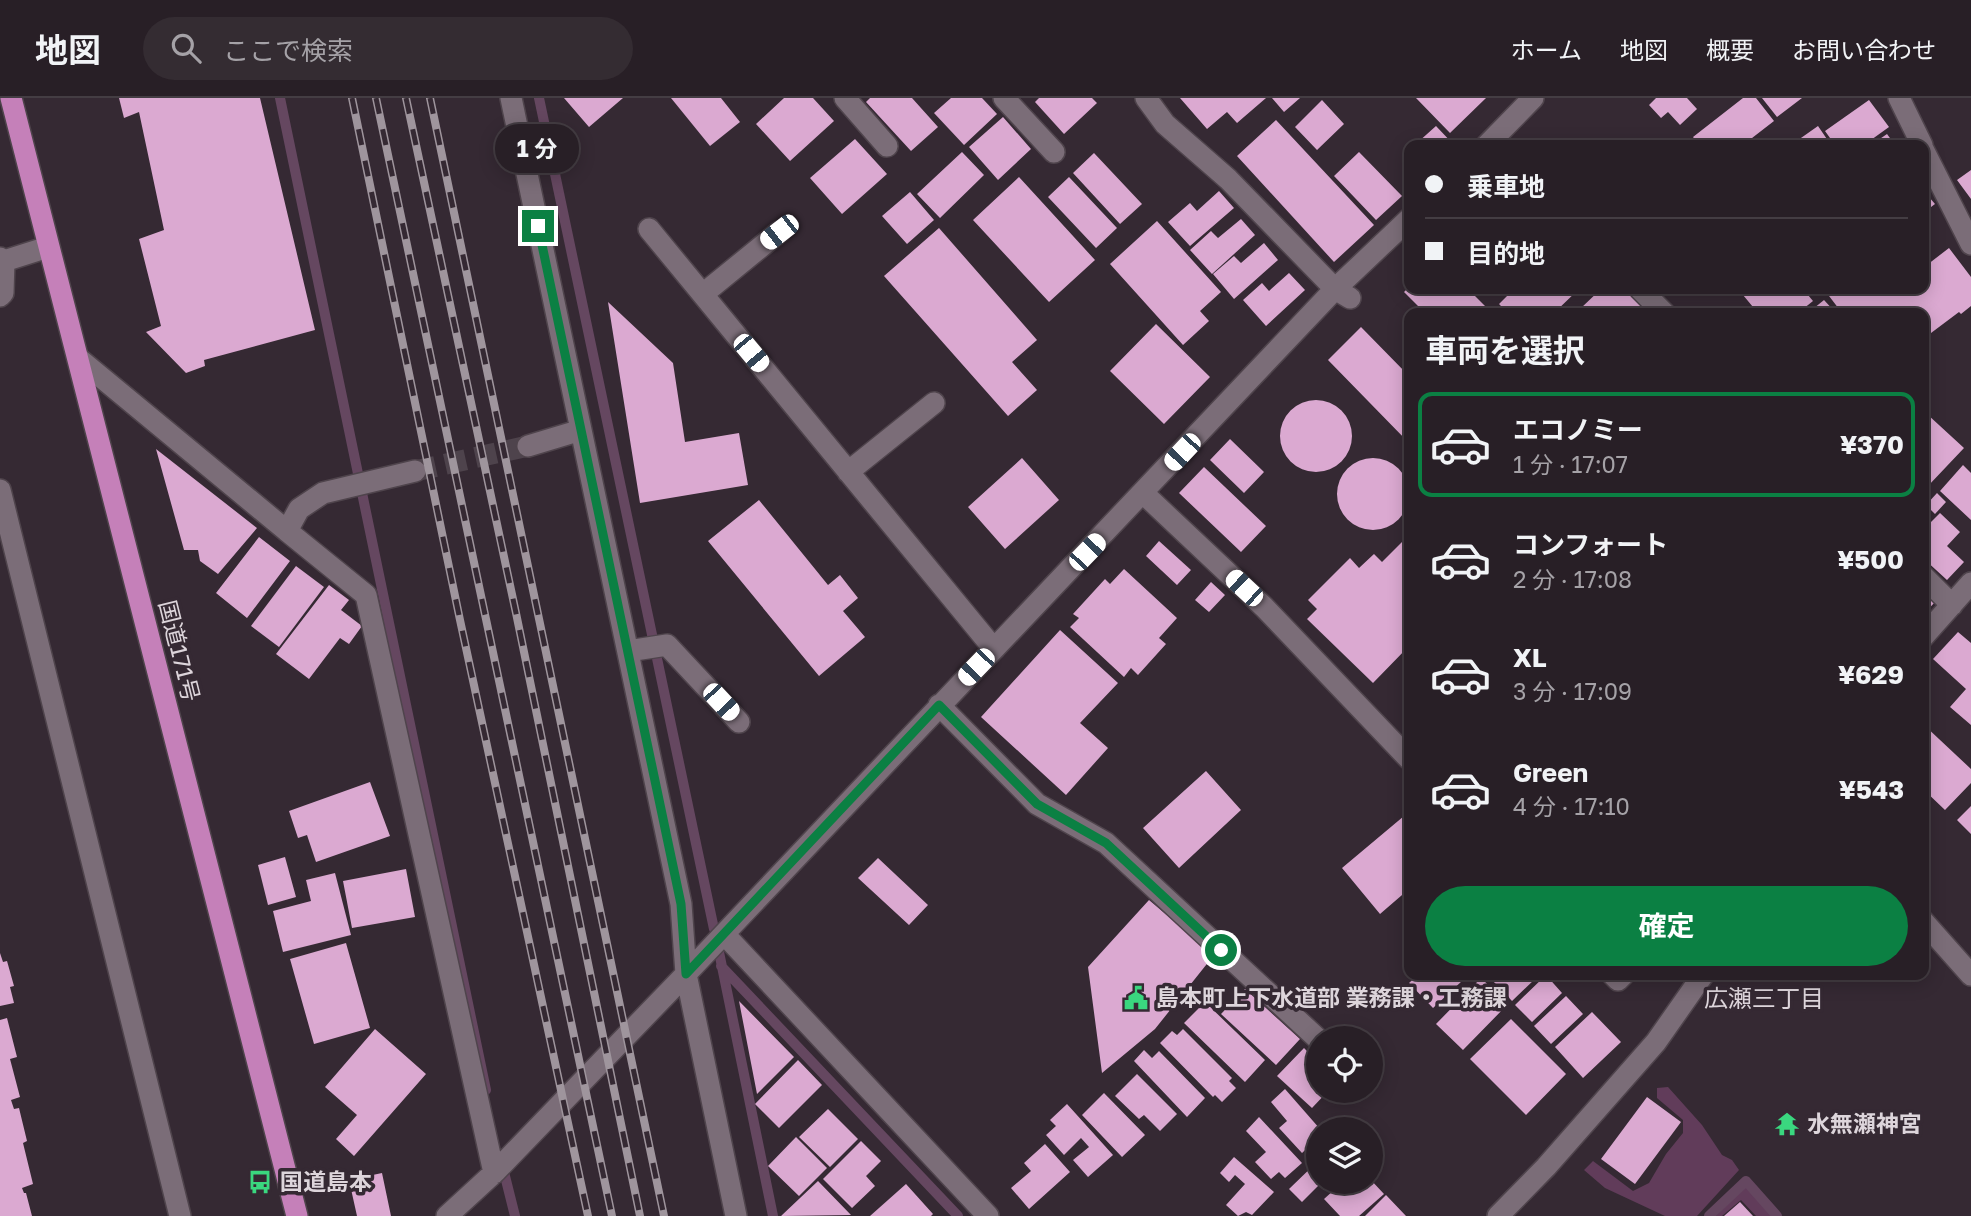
<!DOCTYPE html>
<html lang="ja">
<head>
<meta charset="utf-8">
<style>
  :root { --surface:#281f26; --page:#342c32; --text:#f1f3f6; --muted:#a5a2a7; --line:#443d43; --accent:#0b8043 }
  body { margin:0; font-family:"Golos Text","Noto Sans JP",sans-serif; background:var(--page); color:var(--text); height:100vh; display:flex; flex-direction:column; font-size:26px; white-space:nowrap }
  * { box-sizing:border-box; margin:0 }
  p { font-size:23px; color:var(--muted) }
  .icon { flex:none; width:38px; height:38px; fill:none; stroke:currentColor; stroke-width:2; stroke-linecap:round; stroke-linejoin:round }
  .map { position:relative; flex:1; overflow:hidden }
  .panel { position:absolute; left:1404px; top:210px; width:525px; height:672px; display:flex; flex-direction:column; background:var(--surface); border-radius:14px; box-shadow:0 4px 18px #0003,0 0 0 2px var(--line) }
  .panel>* { flex:none }
  .banner { position:absolute; left:1404px; top:42px; width:525px; height:154px; border-radius:14px; box-shadow:0 4px 18px #0003,0 0 0 2px var(--line); display:grid; align-content:center; height:154px; padding:0 21px; background:var(--surface) }
  .tools { position:absolute; left:1306px; top:928px; display:grid; gap:14px }
  .tools a { display:grid; place-items:center; width:77px; height:77px; border-radius:50%; background:var(--surface); box-shadow:0 4px 18px #0003,0 0 0 2px var(--line); font-size:35px }
  .end { position:absolute; width:32px; height:32px; margin:-16px; border:9px solid #0b8043; background:#fff; box-shadow:0 0 0 4px #fff }
  .from { border-radius:50% }
  .bubble { position:absolute; height:49px; border-radius:24px; background:var(--surface); box-shadow:0 4px 18px #0003,0 0 0 2px var(--line); font-size:23px; font-weight:700; line-height:49px; text-align:center }
  .car { position:absolute; width:21px; height:42px; margin:-21px -10px; border-radius:9px; box-shadow:0 0 5px 2px #0007; background:linear-gradient(#fff 24%,#345 0 40%,#fff 0 76%,#345 0 86%,#fff 0) }
  .banner b { display:flex; align-items:center; gap:24px; height:66px; font-size:26px }
  .banner b+b { border-top:2px solid var(--line) }
  .banner i { width:18px; height:18px; background:var(--text) }
  ul { padding:0; list-style:none }
  li { display:flex; align-items:center; gap:21px; height:105px; margin:0 14px 10px; padding:0 7px; border:4px solid transparent; border-radius:14px }
  li div { flex:1 }
  li b { display:block; font-size:26px }
  li em { font-style:normal; font-weight:700 }
  li.on { border-color:var(--accent) }
  li>.icon { width:63px; height:63px; stroke-width:1.5 }
  h2 { padding:0 21px; font-size:32px; line-height:84px }
  .cta { display:flex; gap:14px; margin-top:auto; padding:14px 21px }
  .cta a { flex:1; height:80px; border-radius:42px; background:var(--accent); color:#fff; font-size:28px; font-weight:700; line-height:80px; text-align:center }
  header { display:flex; align-items:center; gap:42px; box-sizing:border-box; height:98px; padding:0 35px; background:var(--surface); border-bottom:2px solid var(--line) }
  header strong { font-size:33px }
  nav { display:flex; gap:38px; margin-inline-start:auto; font-size:24px }
  .search { width:490px; height:63px; background:var(--page); display:flex; align-items:center; gap:18px; box-sizing:border-box; padding:0 24px; border-radius:38px; color:var(--muted); font-size:26px }
  .map>svg:first-child { display:block }
  .green { fill:#613c5a }
  .lines { fill:none; stroke-linecap:round; stroke-linejoin:round }
  .stream { stroke:#654760; stroke-width:10 }
  .building { fill:#dba9d1 }
  .minor-tunnel { stroke:#4e434c; stroke-width:21; stroke-dasharray:21 10; stroke-linecap:butt }
  .minor-casing { stroke:#4f444c; stroke-width:24 }
  .highway-casing { stroke:#4f444c; stroke-width:24 }
  .minor { stroke:#7b6d78; stroke-width:21 }
  .highway { stroke:#c580b9; stroke-width:21 }
  .rail-casing { stroke:#9f959d; stroke-width:8 }
  .rail { stroke:#352933; stroke-width:5; stroke-dasharray:16; stroke-linecap:butt }
  .route { stroke:#0b8043; stroke-width:9 }
  .labels { text-anchor:middle; stroke-width:7; stroke-linejoin:round; paint-order:stroke }
  .street-label { font-size:23px; fill:#ddd5db; stroke:#352933 }
  .poi-label { font-size:23px; font-weight:bold; fill:#ddd5db; stroke:#352933; text-anchor:start }
  .neighbourhood-label { font-size:24px; fill:#ddd5db; stroke:#352933 }
</style>
</head>
<body>
<header>
<strong>地図</strong>
<div class="search"><svg class="icon" aria-label="search" viewBox="0 0 24 24"><circle cx="10" cy="10" r="6"/><path d="M15 15l6 6"/></svg>ここで検索</div>
<nav><a>ホーム</a><a>地図</a><a>概要</a><a>お問い合わせ</a></nav>
</header>
<div class="map">
<svg width="1971" height="1118" viewBox="0 0 1971 1118">
  <rect width="100%" height="100%" fill="#352933"/>
  <path class="green" d="M1668,989l34,38 20,30 10,5 7,10 -42,46h-32l-60,-28 -21,-18 9,-9 40,30 16,-8 17,-29 17,-21v-13l-26,-22v-10z
    M1745,1089l7,4 20,25h-16l-15,-16 -19,16h-6z"/>
  <g class="lines">
    <path class="stream" d="M280,0l206,992
      M539,0l175,831
      M719,854l54,264
      M721,868l237,250
      M502,1066l13,52
      M1709,1118l37,-35 31,35"/>
  </g>
  <path class="building" d="M119,0h141l55,232 -111,30 1,6 -19,7 -40,-41 15,-6 -22,-87 25,-9 -25,-118 -15,6z
    M564,0h59l-34,29z
    M671,0h50l19,24 -30,24z
    M784,0h29l21,23 -44,40 -34,-37z
    M870,0h42l26,29 -27,24 -45,-49z
    M951,0h31l15,16 -33,31 -30,-32z
    M1039,0h53l5,5 -33,31 -29,-32z
    M1180,0h86l-29,25 -10,-11 -20,17z
    M1272,0h28l-16,14z
    M1416,0h70l-36,35z
    M1656,0h31l10,11 -17,16 -12,-13 -7,6 -12,-13z
    M1743,0h13l18,23 -31,24h-44l-6,-8z
    M1762,0h40l-25,19z
    M1322,2l22,24 -27,26 -22,-23z
    M1869,2l20,27 -25,18h-29l-10,-14z
    M1003,19l28,32 -33,31 -29,-33z
    M1276,22l98,105 -40,37 -97,-106z
    M1436,28l18,19h-35l-2,-2z
    M1818,28l13,19h-40z
    M1887,36l8,11h-24z
    M855,41l32,35 -45,40 -32,-36z
    M962,54l22,23 -44,43 -23,-24z
    M1359,54l43,44 -26,24 -42,-44z
    M1094,55l48,51 -22,20 -47,-51z
    M1971,72v29l-14,-19z
    M1019,79l76,83 -46,42 -76,-82z
    M1069,79l48,51 -21,20 -48,-51z
    M1923,92l12,14 -12,9z
    M1219,93l15,17 -44,38 -22,-24 22,-19 7,8z
    M910,94l24,28 -27,24 -25,-28z
    M1241,121l14,16 -43,39 -22,-24 21,-19 7,7z
    M1157,123l64,71 -21,19 9,10 -26,24 -73,-81z
    M939,130l98,112 -25,22 25,28 -29,26 -124,-140z
    M1264,145l14,17 -44,39 -21,-25 21,-18 7,7z
    M1949,150l22,29v29l-10,8 -2,-2 -36,27v-26h-81l-16,-21 4,-3h51l6,7 9,-7h27v-21z
    M1289,175l16,17 -39,36 -23,-26 19,-17 7,8z
    M1409,189v2h59l24,24h-67l-21,-21z
    M1514,191h65l-25,24h-46l-9,-9z
    M1601,191h23l24,24h-63l-4,-5z
    M1738,191h65l10,12 -15,12h-40z
    M1824,202l12,13h-28z
    M608,204l65,61 12,79 54,-9 9,52 -108,18z
    M1156,226l54,53 -46,47 -54,-53z
    M1361,229l48,49v67l-81,-83z
    M1280 338a36 36 0 1 1 72 0a36 36 0 1 1-72 0Z
    M1927,316l37,34 -36,38 -5,-4v-64z
    M1230,341l34,33 -20,21 -34,-33z
    M156,351l101,79 -39,46 -18,-13 -2,-11h-14z
    M1337 396a36 36 0 1 1 72 0a36 36 0 1 1-72 0Z
    M1022,360l37,42 -54,49 -37,-42z
    M1963,367l8,8v47l-31,-29z
    M1204,369l62,59 -25,26 -62,-59z
    M1937,395l9,9 -11,12 -9,-9z
    M759,402l69,85 12,-10 18,23 -15,13 22,26 -46,39 -111,-135z
    M1940,415l20,19 -13,14 17,16 -17,18 -23,-21 5,-5 -6,-5v-19z
    M259,439l31,24 -43,57 -31,-25z
    M1405,441l4,3v104l-36,37 -66,-64 10,-10 -9,-9 42,-42 9,10 15,-14 8,8z
    M1159,443l32,29 -14,15 -31,-29z
    M296,468l28,21 -45,60 -28,-21z
    M1124,471l53,49 -18,20 7,6 -28,31 -7,-7 -7,9 -54,-50 9,-9 -6,-4 32,-35 5,5z
    M1211,484l14,13 -16,17 -14,-12z
    M329,487l20,15 -8,10 21,16 -13,18 -9,-6 -31,41 -33,-25z
    M1923,493l12,11 -12,13z
    M1060,532l58,53 -38,40 28,25 -42,47 -85,-78z
    M1958,534l13,11v82l-21,-18 16,-18 -33,-30z
    M1923,626l48,45v14l-26,27 -22,-21z
    M1206,673l35,39 -62,58 -36,-40z
    M370,684l20,54 -74,26 -9,-27 -9,3 -9,-27z
    M1971,708v28l-14,-14z
    M1404,718l5,6v67l-29,25 -38,-46z
    M285,759l11,40 -28,8 -10,-40z
    M878,760l50,47 -19,20 -51,-47z
    M406,771l9,48 -63,11 -9,-47z
    M335,775l16,62 -68,17 -10,-41 38,-10 -5,-21z
    M1149,802l65,55 -59,74 -53,44 -14,-106z
    M346,845l24,85 -56,16 -24,-85z
    M0,855l3,9 4,-1 7,25 -4,1 4,16 -14,3z
    M1418,877h38l6,6 -29,27 -24,-25z
    M1499,877h32l4,4 -23,22 -19,-20z
    M1546,877l16,18 -30,29 -17,-17z
    M1481,880l27,26 -45,46 -27,-26z
    M1245,891l55,50 -24,26 -55,-51z
    M1566,898l17,18 -32,30 -17,-18z
    M739,903l55,56 -37,37z
    M1205,904l60,58 -20,22 -61,-59z
    M1592,914l29,30 -38,36 -28,-31z
    M7,920l10,39 -7,2 10,38 -9,3 3,9 5,-1 8,33 -4,2 10,41 -11,4 2,5h2l6,23h-32v-196z
    M1511,921l55,55 -40,41 -56,-56z
    M375,931l51,45 -72,82 -18,-17 21,-24 -32,-28z
    M1183,931l49,49 -3,3 7,7 -14,14 -7,-7 -2,2 -53,-54 12,-12 5,4z
    M1304,950l14,14v28h11l-17,18 -35,-32z
    M1144,952l8,8 7,-7 46,47 -18,19 -53,-56z
    M798,962l24,25 -43,43 -24,-24z
    M1137,976l40,40 -17,17 -16,-16 -5,4 -24,-23z
    M1285,991l35,40h-2v9l-16,15 -23,-25 8,-7 -16,-19z
    M1104,995l41,42 -23,22 -40,-42z
    M1647,999l34,25 -46,62 -34,-25z
    M1067,1006l46,51 -25,22 -15,-17 16,-13 -8,-9 -17,17 -18,-20 10,-9 -6,-6z
    M828,1011l30,30 -28,28 -31,-30z
    M1259,1019l43,46 -17,15 -6,-6 -8,7 -16,-17 11,-10 -20,-21z
    M796,1039l31,31 -28,28 -31,-30z
    M861,1043l20,20 -15,15 9,10 -23,22 -29,-29z
    M1045,1046l25,28 -41,37 -18,-21 20,-17 -7,-8z
    M1234,1059l40,35 -22,23 -6,-3 -8,4 -12,-11 19,-21 -10,-9 -6,7 -9,-9z
    M1318,1063v20h15l-9,9 -5,-5 -17,17 -13,-13z
    M382,1075l9,43h-34l-8,-36z
    M1370,1081l14,15 -25,22h-19l-16,-17 20,-18h26z
    M818,1083l33,34 -70,1z
    M906,1086l27,30 -2,2h-61z
    M1386,1097l20,21h-41z
    M1740,1104l13,14h-29z"/>
  <g class="lines">
    <path class="minor-tunnel" d="M415,373l113,-25"/>
    <g class="minor-casing">
      <path id="minor" d="M511,0l170,806 5,70 50,242
        M845,0l42,48
        M1004,0l50,54
        M1146,0l19,26 63,55 107,110 15,9
        M1899,0l23,47
        M1487,47l46,-47
        M1923,51l48,95
        M649,131l345,420
        M0,160l4,3 44,-14
        M1640,191l24,24
        M703,196l76,-62
        M0,198l3,-3 1,-32
        M78,260l209,173 12,-22 24,-16 92,-22
        M528,348l53,-16
        M848,374l86,-69
        M0,392l180,726
        M1143,395l121,114 145,152
        M287,433l79,64 128,578
        M1923,478l29,29
        M1923,539l48,-54
        M628,553l39,-6 72,77
        M939,607l98,99 69,39 212,196
        M1923,823l48,54
        M724,836l264,282
        M1613,877l5,5 5,-5
        M447,1118l49,-45 190,-197 649,-685 74,-70
        M1498,1118l48,-49 110,-125 47,-67"/>
    </g>
    <g class="highway-casing">
      <path id="highway" d="M11,0l286,1118"/>
    </g>
    <use href="#minor" class="minor"/>
    <use href="#highway" class="highway"/>
    <g class="rail-casing">
      <path id="rail" d="M352,0l108,522 128,596
        M376,0l236,1118
        M406,0l110,515 124,603
        M430,0l234,1118"/>
    </g>
    <use href="#rail" class="rail"/>
  </g>
  <g class="lines">
    <path class="route" d="M538,128l143,678 5,70 253,-269 98,99 69,39 115,107"/>
  </g>
  <defs>
    <g id="civic-bare" transform="scale(1.89)"><path d="M-.6-6.5H3V-4.5H.6V-3L4-1V1h2V6H-6V1h2V-1L-.6-3ZM-1.2 2.5V6h2.4V2.5Z" fill="#3ad77f" stroke="#352933" stroke-width="2.5" paint-order="stroke"/></g>
    <g id="temple-bare" transform="scale(1.89)"><path d="M0-6L5-2H3V0L6.5 2.5H4V6H1.5V3h-3V6H-4V2.5H-6.5L-3 0V-2H-5Z" fill="#3ad77f" stroke="#352933" stroke-width="2.5" paint-order="stroke"/></g>
    <g id="bus-bare" transform="scale(1.89)"><path d="M-5-6H5V4H4V6H2V4H-2V6H-4V4H-5ZM-3.5-4V0h7V-4ZM-3.5 1.2v1.5H-2V1.2ZM2 1.2v1.5H3.5V1.2Z" fill="#3ad77f" stroke="#352933" stroke-width="2.5" paint-order="stroke"/></g>
  </defs>
  <g fill-rule="evenodd">
    <use href="#civic-bare" x="1136" y="900"/>
    <use href="#temple-bare" x="1787" y="1026"/>
    <use href="#bus-bare" x="260" y="1084"/>
  </g>
  <g class="labels">
    <g class="street-label">
      <text transform="translate(179 553) rotate(76)" y="8">国道171号</text>
    </g>
    <g class="poi-label">
      <text x="1156" y="908">島本町上下水道部 業務課・工務課</text>
      <text x="1807" y="1034">水無瀬神宮</text>
      <text x="280" y="1092">国道島本</text>
    </g>
    <g class="neighbourhood-label">
      <text x="1764" y="909">広瀬三丁目</text>
    </g>
  </g>
</svg>
<div class="tools">
<a><svg class="icon" aria-label="locate" viewBox="0 0 24 24"><circle cx="12" cy="12" r="6"/><path d="M12 2v4M12 18v4M2 12h4M18 12h4"/></svg></a>
<a><svg class="icon" aria-label="layers" viewBox="0 0 24 24"><path d="M12 4l9 5-9 5-9-5zM3 14l9 5 9-5"/></svg></a>
</div>
<i class="end from" style="left:1221px;top:852px"></i>
<i class="end" style="left:538px;top:128px"></i>
<div class="bubble" style="left:495px;top:26px;width:84px">1 分</div>
<i class="car" style="left:779px;top:134px;rotate:232deg"></i>
<i class="car" style="left:751px;top:255px;rotate:140deg"></i>
<i class="car" style="left:1182px;top:354px;rotate:223deg"></i>
<i class="car" style="left:1087px;top:454px;rotate:44deg"></i>
<i class="car" style="left:1244px;top:490px;rotate:313deg"></i>
<i class="car" style="left:976px;top:569px;rotate:224deg"></i>
<i class="car" style="left:721px;top:604px;rotate:137deg"></i>
<div class="banner">
<b><i class="from"></i>乗車地</b>
<b><i></i>目的地</b>
</div>
<section class="panel">
<h2>車両を選択</h2>
<ul>
<li class="on"><svg class="icon" aria-label="car" viewBox="0 0 24 24"><path d="M5 17H2v-5l4-1 3-4h7l3 4 3 1v5h-3M9 17h6M6 11h13"/><circle cx="7" cy="17" r="2"/><circle cx="17" cy="17" r="2"/></svg><div><b>エコノミー</b><p>1 分 · 17:07</p></div><em>¥370</em></li>
<li><svg class="icon" aria-label="car" viewBox="0 0 24 24"><path d="M5 17H2v-5l4-1 3-4h7l3 4 3 1v5h-3M9 17h6M6 11h13"/><circle cx="7" cy="17" r="2"/><circle cx="17" cy="17" r="2"/></svg><div><b>コンフォート</b><p>2 分 · 17:08</p></div><em>¥500</em></li>
<li><svg class="icon" aria-label="car" viewBox="0 0 24 24"><path d="M5 17H2v-5l4-1 3-4h7l3 4 3 1v5h-3M9 17h6M6 11h13"/><circle cx="7" cy="17" r="2"/><circle cx="17" cy="17" r="2"/></svg><div><b>XL</b><p>3 分 · 17:09</p></div><em>¥629</em></li>
<li><svg class="icon" aria-label="car" viewBox="0 0 24 24"><path d="M5 17H2v-5l4-1 3-4h7l3 4 3 1v5h-3M9 17h6M6 11h13"/><circle cx="7" cy="17" r="2"/><circle cx="17" cy="17" r="2"/></svg><div><b>Green</b><p>4 分 · 17:10</p></div><em>¥543</em></li>
</ul>
<div class="cta"><a>確定</a></div>
</section>
</div>
</body>
</html>
